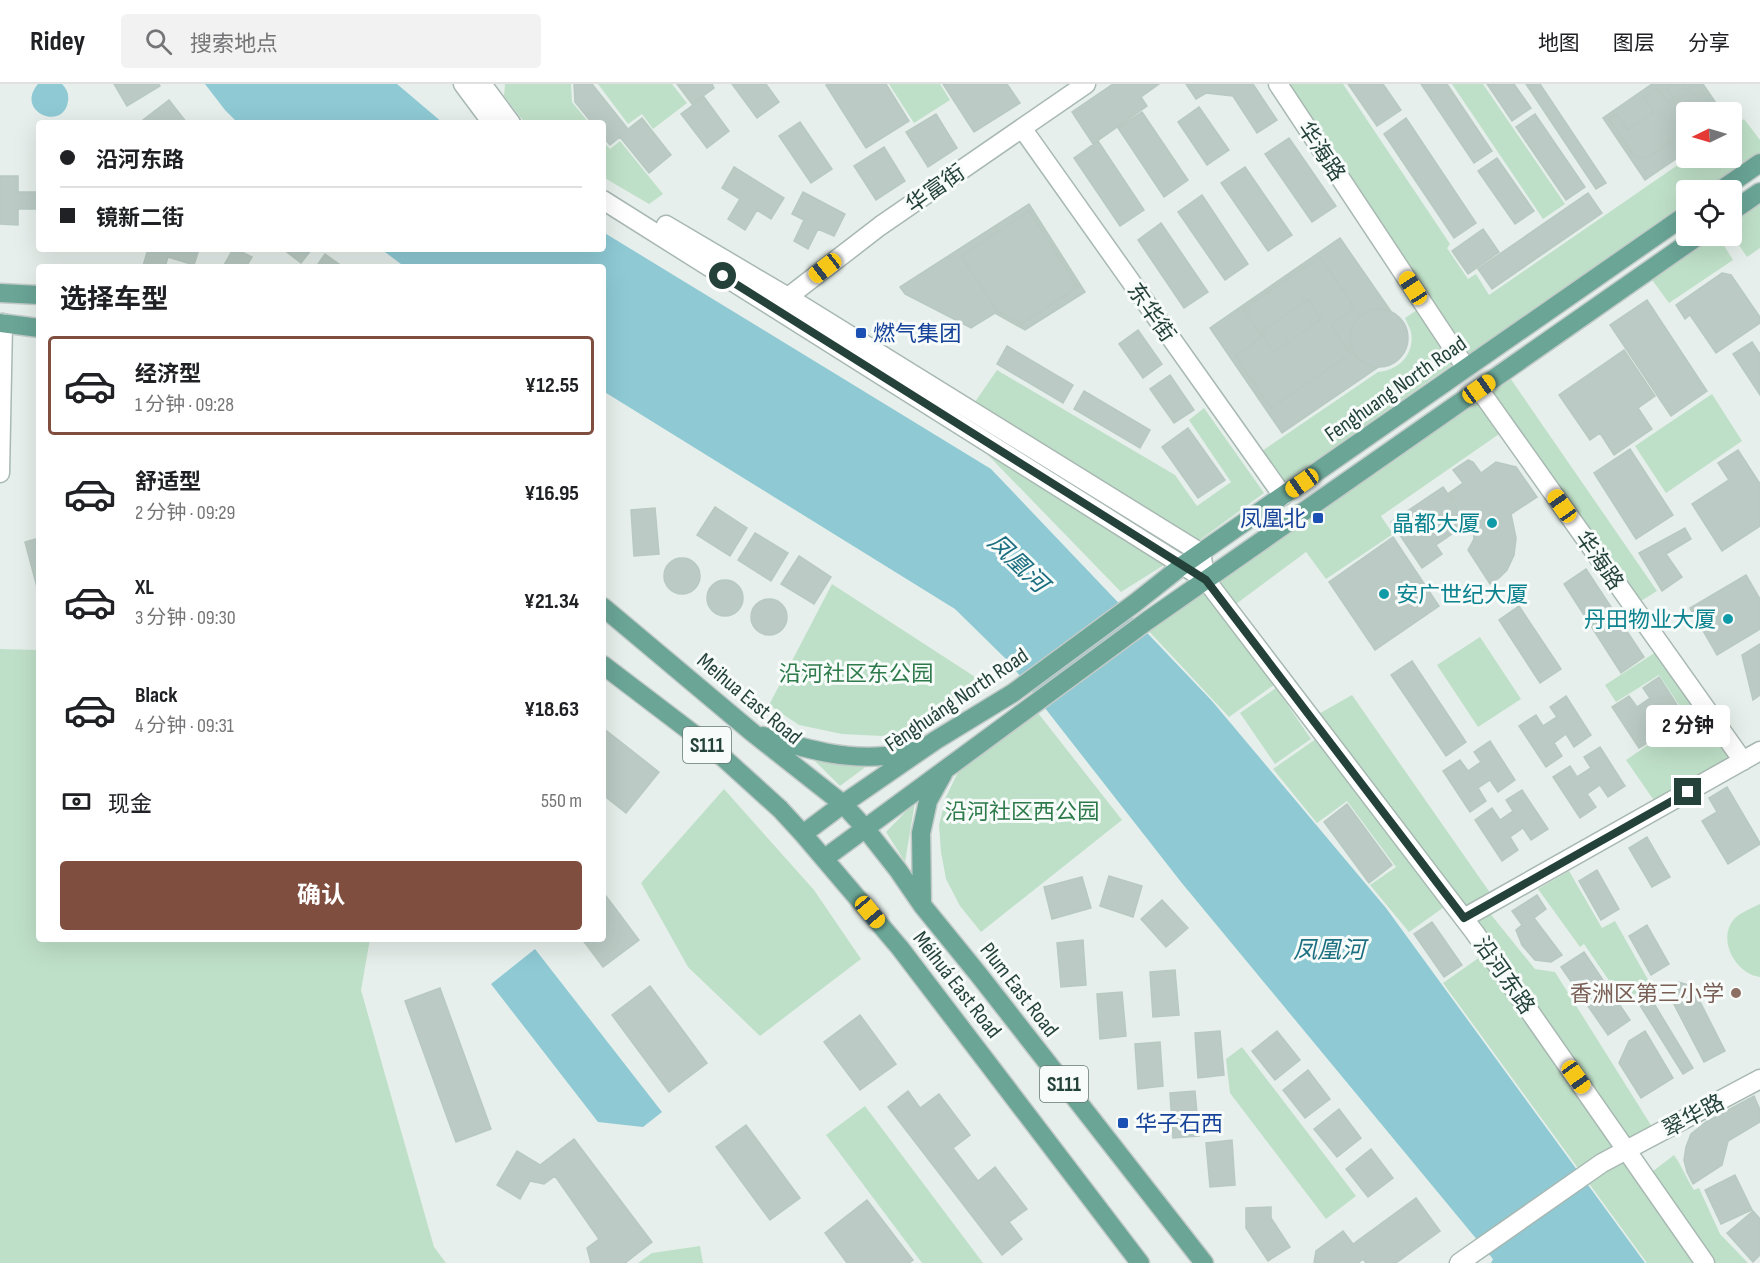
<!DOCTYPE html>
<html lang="zh">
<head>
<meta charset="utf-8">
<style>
  :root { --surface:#fff; --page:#f2f2f2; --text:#202124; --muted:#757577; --line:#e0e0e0; --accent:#7f4e3f }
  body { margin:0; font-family:"Sofia Sans Condensed","Noto Sans SC",sans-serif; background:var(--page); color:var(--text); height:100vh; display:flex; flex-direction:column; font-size:22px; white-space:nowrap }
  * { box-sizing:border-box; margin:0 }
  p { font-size:20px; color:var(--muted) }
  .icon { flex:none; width:33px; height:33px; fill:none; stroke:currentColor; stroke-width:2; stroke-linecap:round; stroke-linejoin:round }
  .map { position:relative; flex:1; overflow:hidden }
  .sheet { position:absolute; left:36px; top:180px; width:570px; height:678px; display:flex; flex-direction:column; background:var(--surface); border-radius:6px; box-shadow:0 6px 24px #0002 }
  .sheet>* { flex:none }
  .guide { position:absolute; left:36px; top:36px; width:570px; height:132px; border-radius:6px; box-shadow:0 6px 24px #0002; display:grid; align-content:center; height:132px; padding:0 24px; background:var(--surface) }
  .needle { width:39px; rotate:265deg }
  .fabs { position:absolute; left:1676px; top:18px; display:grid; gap:12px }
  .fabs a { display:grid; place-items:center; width:66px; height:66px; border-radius:6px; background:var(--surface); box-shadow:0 6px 24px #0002; font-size:30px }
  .end { position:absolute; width:27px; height:27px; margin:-14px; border:8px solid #24423a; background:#fff; box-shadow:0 0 0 3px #fff }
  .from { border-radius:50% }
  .bubble { position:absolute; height:42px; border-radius:6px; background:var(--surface); box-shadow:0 6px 24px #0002; font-size:20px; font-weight:700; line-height:42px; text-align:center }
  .car { position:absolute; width:18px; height:36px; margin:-18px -9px; border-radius:8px; box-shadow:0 0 4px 2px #0007; background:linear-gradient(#f5c518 24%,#345 0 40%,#f5c518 0 76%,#345 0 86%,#f5c518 0) }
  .guide b { display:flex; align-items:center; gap:21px; height:57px; font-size:22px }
  .guide b+b { border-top:2px solid var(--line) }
  .guide i { width:15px; height:15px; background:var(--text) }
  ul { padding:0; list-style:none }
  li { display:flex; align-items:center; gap:18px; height:99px; margin:0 12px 9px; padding:0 12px; border:3px solid transparent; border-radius:6px }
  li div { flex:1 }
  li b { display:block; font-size:22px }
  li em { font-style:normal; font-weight:700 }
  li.active { border-color:var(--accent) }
  li>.icon { width:54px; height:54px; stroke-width:1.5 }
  h2 { padding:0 24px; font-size:27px; line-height:72px }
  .pay { display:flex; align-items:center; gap:15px; height:66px; padding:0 24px; font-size:22px }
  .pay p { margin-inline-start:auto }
  .primary-button { display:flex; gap:12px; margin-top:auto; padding:12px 24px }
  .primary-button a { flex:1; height:69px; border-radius:6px; background:var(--accent); color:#fff; font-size:24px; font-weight:700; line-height:69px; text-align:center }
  header { display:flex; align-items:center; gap:36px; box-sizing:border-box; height:84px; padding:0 30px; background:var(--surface); border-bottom:2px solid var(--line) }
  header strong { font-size:28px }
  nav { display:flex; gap:33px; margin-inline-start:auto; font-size:21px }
  .search { width:420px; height:54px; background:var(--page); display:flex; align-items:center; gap:15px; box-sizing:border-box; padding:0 21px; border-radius:6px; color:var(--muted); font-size:22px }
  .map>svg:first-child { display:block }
  .green { fill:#bfe0c8 }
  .water { fill:#8ec9d4 }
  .building { fill:#bbcac4; stroke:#b8c9c2; stroke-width:1.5 }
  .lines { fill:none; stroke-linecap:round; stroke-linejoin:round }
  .minor-casing { stroke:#a8b8b2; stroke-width:21 }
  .tertiary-casing { stroke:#a8b8b2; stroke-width:21 }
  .primary-casing { stroke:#c2cac8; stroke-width:21 }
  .minor { stroke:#fff; stroke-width:18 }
  .tertiary { stroke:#fff; stroke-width:18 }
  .primary { stroke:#6aa596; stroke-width:18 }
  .route { stroke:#24423a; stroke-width:8 }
  .transit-dot { fill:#1a4fb4; stroke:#f7fbf9; stroke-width:2 }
  .culture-dot { fill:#0f9aa8; stroke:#f7fbf9; stroke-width:2 }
  .education-dot { fill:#8d6e63; stroke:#f7fbf9; stroke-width:2 }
  .labels { text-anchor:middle; stroke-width:6; stroke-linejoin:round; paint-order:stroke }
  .shield { fill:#f7fbf9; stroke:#637a73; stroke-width:1.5 }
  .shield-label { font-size:21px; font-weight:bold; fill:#24423a }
  .street-label { font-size:22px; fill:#24423a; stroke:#f7fbf9 }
  .transit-label { font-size:22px; fill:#164399; stroke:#f7fbf9; text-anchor:start }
  .culture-label { font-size:22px; fill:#0d838f; stroke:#f7fbf9; text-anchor:end }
  .park-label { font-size:22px; fill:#2d7a4b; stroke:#f7fbf9 }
  .education-label { font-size:22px; fill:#785e54; stroke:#f7fbf9; text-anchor:end }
  .water-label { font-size:24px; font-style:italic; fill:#1c6f80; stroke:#f7fbf9 }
</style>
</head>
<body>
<header>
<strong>Ridey</strong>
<div class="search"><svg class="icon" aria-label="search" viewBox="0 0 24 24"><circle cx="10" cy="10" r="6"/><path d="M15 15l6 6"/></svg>搜索地点</div>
<nav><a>地图</a><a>图层</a><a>分享</a></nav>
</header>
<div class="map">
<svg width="1760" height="1179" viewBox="0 0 1760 1179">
  <rect width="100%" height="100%" fill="#e6efeb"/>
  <path class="green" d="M505,0h66l1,18 17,21h-64l-21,-27z
    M598,0h74l15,19 -34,26 -11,-15 -14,10z
    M889,0h51l10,16 -36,23z
    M1285,0h58l107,160 -3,4 21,31 8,-5 13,21 199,-137h43v-30l13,-9 16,21v16l-50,34h-24v17l-220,153z
    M1452,0h31l82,120 -22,15z
    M603,57l7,8 10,-8 43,53 -14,10 -46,-27z
    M1760,112v52l-13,9 -16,-24v-16z
    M1699,152h19l15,24 -64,43 -22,-30z
    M1417,226l36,54 -168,118 -23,-31 116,-79c21,-2 37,-18 33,-40 -1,-4 -4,-9 -6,-14z
    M997,286l178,105 22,31 34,-24 -42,-62 15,-12 60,85 -75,55 -214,-146z
    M1508,291l149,216 -21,13 -151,-214z
    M1476,310l26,38 -121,84 12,18 -67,45 -20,-27 -74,55 -20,-27z
    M1712,310l30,47 -76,52 -31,-47z
    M997,357l178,117 -54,34 -133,-137z
    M832,500l157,102 -76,42 -31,8 -40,-2 -43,-9 -30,-20z
    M1205,501l73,97 -49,35 -84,-90z
    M1480,553l41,62 -43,28 -41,-62z
    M0,565l39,1v289h331l-9,51 73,257 12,16h-446z
    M1659,566l75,108 -79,44 -29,-42 62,-42 -29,-43 -43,27 -11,-17z
    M1276,604l35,51 -36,25 -35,-51z
    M1352,611l141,202 -27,15 -151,-196z
    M1038,629l84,107 -141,112 -21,-26 -14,-27 -5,-27 -2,-27 7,-28 13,-27z
    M1320,652l127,169 -38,27 -39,-47 26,-18 -49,-66 -30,22 -44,-54z
    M879,673l-39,29 -26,-26z
    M724,705l90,101 47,69 -101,77 -72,-69 -47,-84z
    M915,718l-10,60 -19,-30z
    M1569,787l33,57 13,-7 36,64 -28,16 -39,-57 -4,3 -42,-58z
    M1760,820v73c-25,-3 -44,-39 -25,-59 7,-6 17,-10 25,-14z
    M1488,827l47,58 20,3 99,158 -26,14 -157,-225z
    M1487,868l215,311h-55l-204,-280z
    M1242,963l114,149 -30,23 -96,-126 -4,-34z
    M865,1022l118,157h-61l-96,-128z
    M1674,1071c8,11 12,23 20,35l5,-2 21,46 28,29h-37l-63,-88z
    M700,1162l3,17h-65l14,-10z"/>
  <path class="water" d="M38,0h24c5,5 7,10 6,17 -4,31 -54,11 -30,-17z
    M205,0h192l46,39h-205l-13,-13z
    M603,148l388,237 221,232 174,207 259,355h-154l2,-4 -312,-377 -172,-220 -54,-53 -352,-218v-124h-198l-24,-18h222z
    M535,865l127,163 -19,15 -45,-5 -107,-138z"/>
  <path class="building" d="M114,0h45l1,2 -33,20z
    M574,0h18l36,45 14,-11 29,37 -22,18 -29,-36 -10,8 -7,-8v-14h-11l-17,-21z
    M677,0h35l2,4 -22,16z
    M732,0h34l13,18 -22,16z
    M827,0h59l23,37 -43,27 -40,-63z
    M943,0h64l13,19 -46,29z
    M1113,0h46l-18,13 6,9 -54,38 -21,-32z
    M1186,0h67l24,36 -20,13 -24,-37 -27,-3 -10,6z
    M1348,0h35l18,26 -24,16z
    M1421,0h26l45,67 -18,12z
    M1487,0h27l17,24 -19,13z
    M1526,0h14l66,99 -10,6z
    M1652,0h51l19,28h-36v40l-41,28 -42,-62z
    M1674,0h9l4,6 11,-6 13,19 -2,9h-23v19l-39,27 -13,-2 -25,-37 8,-5 11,16 26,-18 -10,-14 14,-10 10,15 6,-5 -7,-9z
    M704,13l25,34 -22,17 -26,-34z
    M169,16l18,23h-48z
    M1199,23l30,43 -22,15 -29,-43z
    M1142,28l46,68 -24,17 -46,-69z
    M936,30l21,34 -29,19 -22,-35z
    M1535,30l50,73 -19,13 -50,-73z
    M1406,34l70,105 -22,15 -70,-104z
    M800,38l32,47 -21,14 -32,-47z
    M1289,54l47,68 -24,16 -47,-68z
    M1098,57l46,69 -24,16 -46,-68z
    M884,63l21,34 -29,19 -22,-34z
    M1497,74l37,53 -19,13 -37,-53z
    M734,83l50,31 -13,21 -14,-9 -12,20 -17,-11 12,-20 -18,-11z
    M1245,83l47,68 -24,16 -47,-68z
    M0,92h18v16h21v17h-21v16l-18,-1z
    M803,108l42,22 -11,22 -16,-7 -10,20 -14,-8 10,-21 -12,-6z
    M1588,109l14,20 -110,76 -14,-20z
    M1202,111l46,69 -23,16 -47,-68z
    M1029,120l56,88 -60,38 -30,-17 -24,15 -66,-34 -5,-7z
    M1029,127l49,76 -57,37 -24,-13 -36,-55z
    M1161,139l47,69 -24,16 -46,-68z
    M1483,145l16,23 -31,22 -16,-23z
    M1340,154l50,72 -10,-2 -10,2 -9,5 -7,7 -4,10v10l3,9 6,8 8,6 10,3 -95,65 -72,-105z
    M148,165h51l-5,16 -26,-8 -3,10h-19l-3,-1z
    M233,165h3l16,8 -6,10h-23z
    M283,165h29l-11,14z
    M325,170l18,13h-27z
    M1320,173l35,51 -24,17 19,29 -79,54 -36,-52 27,-19 -19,-28z
    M1722,189l9,2 29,42v6l-44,30 -26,-38 -5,4 -9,-14z
    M1308,215l13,20 -47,33 -13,-20z
    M1647,216l60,91 -36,25 -61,-91z
    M1350 254a29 29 0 1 1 58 0a29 29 0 1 1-58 0Z
    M1138,246l24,34 -19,14 -24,-34z
    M1752,258l8,12v41l-27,-41z
    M1007,262l66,39 -10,18 -66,-39z
    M1624,266l31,46 -17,12 14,21 -38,26 -14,-22 -10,7 -31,-45z
    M1170,291l24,35 -20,13 -24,-34z
    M1084,307l66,39 -10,18 -66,-39z
    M1188,344l37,52 -27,18 -36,-51z
    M1630,365l43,66 -37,24 -42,-66z
    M1738,366l22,34v42l-38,25 -30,-47 37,-24 -11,-17z
    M1468,376l5,2 8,11 15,-11 20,5 21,30 -26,17 5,24 -2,17 -7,15 -8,8 -9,6 -22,-34 6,-11 -1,-12 -24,-34 14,-10 -10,-13z
    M1443,403l25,36 -32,22 6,9 -20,14 -31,-46z
    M715,423l32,21 -17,28 -33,-21z
    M655,424l4,46 -25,2 -3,-46z
    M1685,444l6,11 -25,15 16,23 -20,14 -23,-38z
    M755,449l33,20 -17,28 -33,-21z
    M1393,453l46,69 -64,44 -46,-68z
    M39,454v53h-1l-13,-49z
    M799,472l32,21 -17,27 -33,-20z
    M664 492a18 18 0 1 1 36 0a18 18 0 1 1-36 0Z
    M1586,485l58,88 -23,16 -57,-89z
    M1746,491l14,24v30l-43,26 -27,-47z
    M707 514a18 18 0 1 1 36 0a18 18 0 1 1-36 0Z
    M751 533a18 18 0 1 1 36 0a18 18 0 1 1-36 0Z
    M1519,522l42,63 -21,14 -41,-63z
    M1760,560v51l-7,5 -11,-45z
    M1412,577l54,81 -20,14 -55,-81z
    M1659,593l26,40 -18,11 -8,-12 -12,8 8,14 -16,10 -27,-41 17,-11 8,11 13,-9 -7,-10z
    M1566,612l25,39 -17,12 -8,-13 -12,9 8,13 -16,11 -27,-41 17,-11 7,11 14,-9 -7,-10z
    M603,644l56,44 -33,41 -23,-18z
    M1490,657l25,39 -17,12 -8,-12 -12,8 8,13 -16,11 -27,-41 17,-11 8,11 13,-9 -7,-10z
    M1600,663l25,39 -17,11 -8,-12 -13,9 9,13 -16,11 -27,-41 17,-11 7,11 14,-9 -7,-11z
    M1727,703l33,56v1l-32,20 -26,-43 15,-9 -8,-14z
    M1522,706l26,39 -17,11 -8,-12 -13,9 8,13 -16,11 -27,-41 17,-12 8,12 13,-9 -7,-11z
    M1347,720l45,61 -23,18 -45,-61z
    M1647,753l23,40 -18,10 -23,-39z
    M1597,786l22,39 -18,11 -22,-39z
    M1109,792l33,10 -9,31 -33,-11z
    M1082,793l9,31 -39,11 -8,-32z
    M603,808l36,48 -36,27 -21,-28h21z
    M1537,811l9,14 -12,9 28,37 -11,7 -16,-2 -13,-15 -6,-15 6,-5 -10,-14z
    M1162,816l26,28 -22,19 -25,-28z
    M1432,838l30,43 -18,12 -30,-43z
    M1647,841l22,39 -18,11 -22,-39z
    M1083,856l3,45 -25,2 -4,-44z
    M1584,868l46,68 -22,15 -47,-68z
    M1175,886l4,45 -26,2 -3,-45z
    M1678,898l14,4 33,65 -21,11 -38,-73z
    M650,902l57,77 -38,29 -57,-77z
    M440,904l51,141 -35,13 -51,-141z
    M1122,908l4,44 -26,3 -3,-45z
    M1647,908l46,76 -10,6 -47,-75z
    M860,931l36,49 -36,26 -36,-48z
    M1220,947l4,44 -26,3 -3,-45z
    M1277,947l23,29 -25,20 -23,-29z
    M1645,947l28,47 -32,20 -22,-35 10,-22z
    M1160,958l3,44 -25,3 -3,-45z
    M1308,986l22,29 -25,19 -22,-28z
    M908,1007l12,17 19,-14 31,41 -17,13 25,33 17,-14 32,42 -18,13 13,17 -20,16 -114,-148z
    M1195,1007l4,45 -26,2 -3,-45z
    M1754,1012l6,14v12l-32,19 -6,24 -29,19 -6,-12 -3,-12 2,-13 5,-13 15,-12z
    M1339,1025l22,29 -24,19 -23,-28z
    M746,1041l54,73 -30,22 -54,-73z
    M574,1055l78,103 -27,21h-34l-4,-15 12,-9 -44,-63 -11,8 -14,-3 -10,18 -23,-14 20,-34 23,14z
    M1232,1056l3,45 -25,2 -4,-44z
    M1371,1065l22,29 -25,19 -22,-28z
    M1735,1091l17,35 -31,14 -16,-34z
    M1416,1114l24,33 -44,32h-30l-3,-4 -5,4h-44l2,-12 27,-20 10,13z
    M867,1116l46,60 -4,3h-62l-22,-30z
    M1271,1123v11l19,29 -22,14 -22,-33v-20z
    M1753,1127l7,8v36l-7,7 -26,-29z"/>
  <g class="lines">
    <g class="minor-casing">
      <path id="minor" d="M1278,0l188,284
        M1022,44l261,368
        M788,213l92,-71 206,-142
        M1479,305l264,372
        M0,389l3,-150
        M1464,834l296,-167
        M1459,1179l143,-100 158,-84"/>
    </g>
    <g class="tertiary-casing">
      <path id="tertiary" d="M463,0l29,39
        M482,0l29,39
        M603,116l603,380 269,353 230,330
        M666,141l122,72 413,256 5,27"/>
    </g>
    <g class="primary-casing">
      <path id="primary" d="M1721,106l39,-27
        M1731,128l29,-20
        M0,209l39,2
        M0,239l39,5
        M603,523l150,126 90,71 22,24 33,42 24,35 57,70 225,288
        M603,581l113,86 64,58 23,25 97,114 240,315
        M763,652c41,12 79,24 121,20 10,0 19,-1 28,-5
        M803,750l40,-30 93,-64 77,-47 122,-90 48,-38 503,-350
        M825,774l322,-237 551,-385
        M922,820l-1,-71 7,-32 15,-27"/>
    </g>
    <use href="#minor" class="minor"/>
    <use href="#tertiary" class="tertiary"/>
    <use href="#primary" class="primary"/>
  </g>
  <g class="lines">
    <path class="route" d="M723,192l483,304 258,338 224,-126"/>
  </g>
  <g class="transit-dot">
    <rect x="855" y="243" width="12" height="12" rx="3"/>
    <rect x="1312" y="428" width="12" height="12" rx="3"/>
    <rect x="1117" y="1033" width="12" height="12" rx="3"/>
  </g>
  <g class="culture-dot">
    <circle cx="1492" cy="439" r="6"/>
    <circle cx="1384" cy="510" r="6"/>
    <circle cx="1728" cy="535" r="6"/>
  </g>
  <circle class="education-dot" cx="1736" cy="909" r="6"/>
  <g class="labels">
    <g class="shield">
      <rect x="683" y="643" width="48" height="36" rx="4.5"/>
      <rect x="1040" y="982" width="48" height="36" rx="4.5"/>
    </g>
    <g class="shield-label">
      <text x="707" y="668">S111</text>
      <text x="1064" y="1007">S111</text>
    </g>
    <g class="street-label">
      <text transform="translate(1322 67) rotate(56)" y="8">华海路</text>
      <text transform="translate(935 104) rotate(-35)" y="8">华富街</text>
      <text transform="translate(1152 228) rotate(55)" y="8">东华街</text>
      <text transform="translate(1395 304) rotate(-35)" y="8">Fenghuang North Road</text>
      <text transform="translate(1600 476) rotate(55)" y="8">华海路</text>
      <text transform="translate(750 614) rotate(40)" y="8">Meihua East Road</text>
      <text transform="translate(956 615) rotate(-34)" y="8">Fènghuáng North Road</text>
      <text transform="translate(1505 891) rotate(55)" y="8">沿河东路</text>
      <text transform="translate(958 900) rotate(52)" y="8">Méihuá East Road</text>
      <text transform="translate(1020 905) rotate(52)" y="8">Plum East Road</text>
      <text transform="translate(1693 1031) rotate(-28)" y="8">翠华路</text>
    </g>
    <g class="transit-label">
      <text x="873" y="257">燃气集团</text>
      <text x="1306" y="442" text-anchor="end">凤凰北</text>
      <text x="1135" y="1047">华子石西</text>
    </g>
    <g class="culture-label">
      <text x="1480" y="447">晶都大厦</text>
      <text x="1396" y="518" text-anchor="start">安广世纪大厦</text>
      <text x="1716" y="543">丹田物业大厦</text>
    </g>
    <g class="park-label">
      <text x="856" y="597">沿河社区东公园</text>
      <text x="1022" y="735">沿河社区西公园</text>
    </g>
    <g class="education-label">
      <text x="1724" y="917">香洲区第三小学</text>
    </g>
    <g class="water-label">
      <text transform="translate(1018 479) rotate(44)" y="8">凤凰河</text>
      <text x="1329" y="874">凤凰河</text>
    </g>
  </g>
</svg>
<div class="fabs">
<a><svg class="needle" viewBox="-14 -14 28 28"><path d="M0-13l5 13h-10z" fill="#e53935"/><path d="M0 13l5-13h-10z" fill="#757577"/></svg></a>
<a><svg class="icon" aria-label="locate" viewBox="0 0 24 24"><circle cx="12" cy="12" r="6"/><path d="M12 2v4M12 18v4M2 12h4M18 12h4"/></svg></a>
</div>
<i class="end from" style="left:723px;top:192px"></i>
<i class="end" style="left:1688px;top:708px"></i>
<div class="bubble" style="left:1646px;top:621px;width:84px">2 分钟</div>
<i class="car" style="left:825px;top:184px;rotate:232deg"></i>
<i class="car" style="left:1413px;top:204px;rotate:327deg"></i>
<i class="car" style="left:1479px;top:305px;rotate:55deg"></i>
<i class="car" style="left:1302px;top:399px;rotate:235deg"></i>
<i class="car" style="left:1562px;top:422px;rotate:325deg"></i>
<i class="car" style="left:870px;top:828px;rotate:140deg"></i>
<i class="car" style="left:1576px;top:993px;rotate:145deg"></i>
<div class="guide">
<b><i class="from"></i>沿河东路</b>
<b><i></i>镜新二街</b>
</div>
<section class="sheet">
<h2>选择车型</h2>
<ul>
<li class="active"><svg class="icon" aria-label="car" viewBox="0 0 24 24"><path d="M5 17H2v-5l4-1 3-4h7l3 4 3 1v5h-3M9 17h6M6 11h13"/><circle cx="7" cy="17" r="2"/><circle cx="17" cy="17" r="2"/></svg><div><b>经济型</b><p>1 分钟 · 09:28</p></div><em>¥12.55</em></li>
<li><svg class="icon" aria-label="car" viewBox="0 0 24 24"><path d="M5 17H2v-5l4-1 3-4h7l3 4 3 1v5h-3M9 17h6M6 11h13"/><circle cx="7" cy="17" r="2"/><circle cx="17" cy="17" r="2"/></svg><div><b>舒适型</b><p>2 分钟 · 09:29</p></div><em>¥16.95</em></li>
<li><svg class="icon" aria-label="car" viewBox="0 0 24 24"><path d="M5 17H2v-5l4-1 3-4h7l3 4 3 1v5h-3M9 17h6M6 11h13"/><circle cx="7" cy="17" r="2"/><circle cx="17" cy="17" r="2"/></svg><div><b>XL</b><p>3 分钟 · 09:30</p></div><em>¥21.34</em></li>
<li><svg class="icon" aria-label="car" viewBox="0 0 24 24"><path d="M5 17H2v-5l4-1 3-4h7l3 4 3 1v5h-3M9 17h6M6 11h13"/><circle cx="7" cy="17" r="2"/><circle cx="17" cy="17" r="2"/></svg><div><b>Black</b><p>4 分钟 · 09:31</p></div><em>¥18.63</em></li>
</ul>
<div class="pay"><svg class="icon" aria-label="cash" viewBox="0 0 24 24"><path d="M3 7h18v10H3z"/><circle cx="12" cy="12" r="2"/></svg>现金<p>550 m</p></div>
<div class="primary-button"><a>确认</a></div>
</section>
</div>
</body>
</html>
